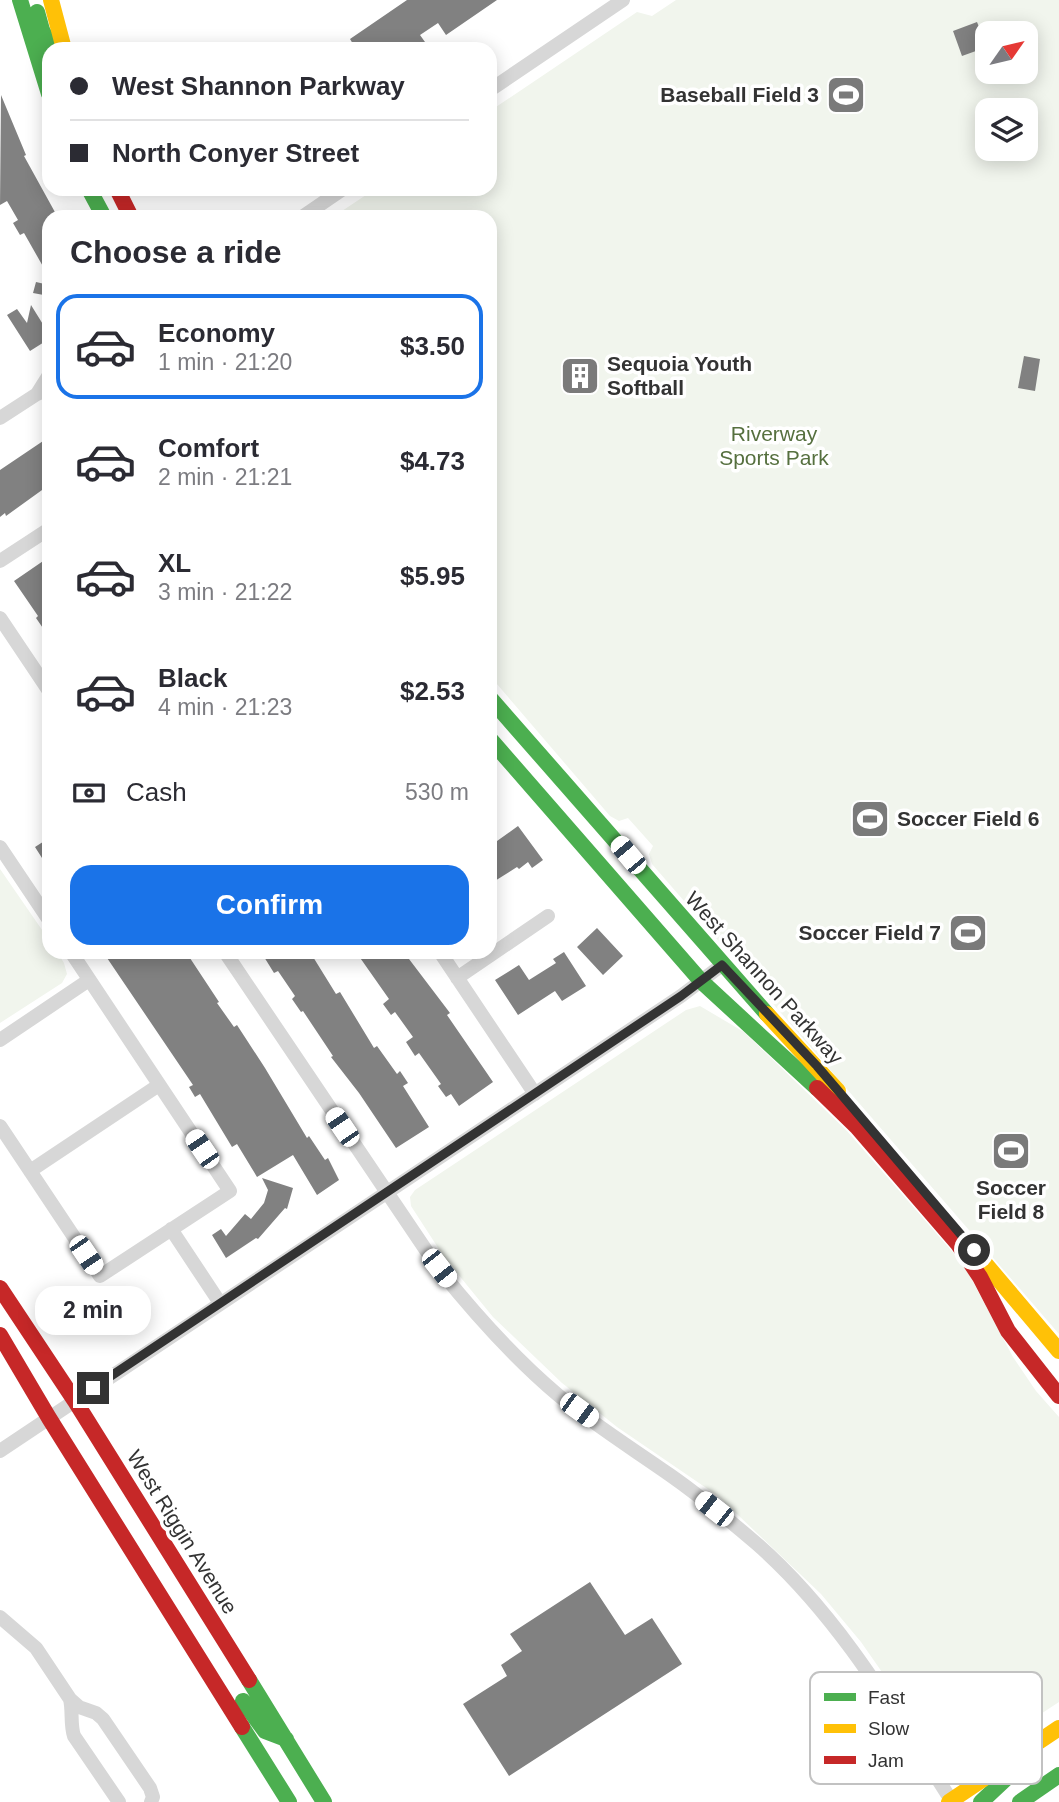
<!DOCTYPE html>
<html lang="en">
<head>
<meta charset="utf-8">
<style>
  :root { --surface:#fff; --page:#f7f7f7; --text:#2b2b33; --muted:#7c7c81; --line:#e1e1e2; --accent:#1a73e8 }
  body { margin:0; font-family:Arial,sans-serif; background:var(--page); color:var(--text); height:100vh; display:flex; flex-direction:column; font-size:26px; white-space:nowrap }
  * { box-sizing:border-box; margin:0 }
  p { font-size:23px; color:var(--muted) }
  .icon { flex:none; width:38px; height:38px; fill:none; stroke:currentColor; stroke-width:2; stroke-linecap:round; stroke-linejoin:round }
  .map { position:relative; flex:1; overflow:hidden }
  .drawer { position:absolute; left:42px; top:210px; width:455px; height:749px; display:flex; flex-direction:column; background:var(--surface); border-radius:21px; box-shadow:0 4px 18px #0003 }
  .drawer>* { flex:none }
  .banner { position:absolute; left:42px; top:42px; width:455px; height:154px; border-radius:21px; box-shadow:0 4px 18px #0003; display:grid; align-content:center; height:154px; padding:0 28px; background:var(--surface) }
  .needle { width:46px; rotate:56deg }
  .buttons { position:absolute; left:975px; top:21px; display:grid; gap:14px }
  .buttons a { display:grid; place-items:center; width:63px; height:63px; border-radius:14px; background:var(--surface); box-shadow:0 4px 18px #0003; font-size:35px }
  .end { position:absolute; width:32px; height:32px; margin:-16px; border:9px solid #333; background:#fff; box-shadow:0 0 0 4px #fff }
  .from { border-radius:50% }
  .bubble { position:absolute; height:49px; border-radius:21px; background:var(--surface); box-shadow:0 4px 18px #0003; font-size:23px; font-weight:700; line-height:49px; text-align:center }
  .car { position:absolute; width:21px; height:42px; margin:-21px -10px; border-radius:9px; box-shadow:0 0 5px 2px #0007; background:linear-gradient(#fff 24%,#345 0 40%,#fff 0 76%,#345 0 86%,#fff 0) }
  .banner b { display:flex; align-items:center; gap:24px; height:66px; font-size:26px }
  .banner b+b { border-top:2px solid var(--line) }
  .banner i { width:18px; height:18px; background:var(--text) }
  ul { padding:0; list-style:none }
  li { display:flex; align-items:center; gap:21px; height:105px; margin:0 14px 10px; padding:0 14px; border:4px solid transparent; border-radius:21px }
  li div { flex:1 }
  li b { display:block; font-size:26px }
  li em { font-style:normal; font-weight:700 }
  li.on { border-color:var(--accent) }
  li>.icon { width:63px; height:63px; stroke-width:1.5 }
  h2 { padding:0 28px; font-size:32px; line-height:84px }
  .pay { display:flex; align-items:center; gap:18px; height:77px; padding:0 28px; font-size:26px }
  .pay p { margin-inline-start:auto }
  .primary-button { display:flex; gap:14px; margin-top:auto; padding:14px 28px }
  .primary-button a { flex:1; height:80px; border-radius:21px; background:var(--accent); color:#fff; font-size:28px; font-weight:700; line-height:80px; text-align:center }
  .map>svg:first-child { display:block }
  .green { fill:#f1f5ed; fill-rule:evenodd }
  .building { fill:#818181 }
  .lines { fill:none; stroke-linecap:round; stroke-linejoin:round }
  .street { stroke:#d7d7d7; stroke-width:14 }
  .fast { stroke:#4caf50; stroke-width:16 }
  .slow { stroke:#ffc107; stroke-width:16 }
  .jam { stroke:#c62828; stroke-width:16 }
  .route { stroke:#333; stroke-width:9 }
  .labels { text-anchor:middle; stroke-width:7; stroke-linejoin:round; paint-order:stroke }
  .poi-label { font-size:21px; font-weight:bold; fill:#333; stroke:#fff; text-anchor:end }
  .park-label { font-size:21px; fill:#56703f; stroke:#fff }
  .street-label { font-size:21px; fill:#333; stroke:#fff }
  .key { fill:#fff; stroke:#c2c2c2; stroke-width:2 }
  .key-label { font-size:19px; fill:#333 }
</style>
</head>
<body>
<div class="map">
<svg width="1059" height="1802" viewBox="0 0 1059 1802">
  <rect width="100%" height="100%" fill="#fff"/>
  <path class="green" d="M676,0h383v1334l-407,-470 -3,-10 4,-8 -25,-28 -9,3 -9,-5 -120,-140v-459h-157l42,-28h115v-78l147,-99 15,4zM987,33h39v39h-39zM987,110h39v39h-39z
    M0,869l49,71v12h8l7,11 3,11 -5,9 -62,40z
    M700,1006l44,26 103,99 117,134 49,92 23,34 23,26v285l-88,58 -14,6 -15,-8 -81,-116 -40,-48 -103,-98 -101,-69 -55,-44 -69,-66 -49,-60 -33,-51 -1,-9 5,-7 271,-180z"/>
  <path class="building" d="M407,0h90l-51,35 -8,-12 -18,12 10,14h-74l-6,-10z
    M977,22l10,25 -25,9 -9,-25z
    M1,95l25,60 -2,1 32,58 -7,3v60l-25,-44 -4,2 -7,-12 5,-3 -11,-19 -7,4z
    M36,282l13,3v11l-16,-3z
    M31,305l18,29v5l-19,12 -23,-36 10,-6 10,14z
    M1024,356l16,3 -5,32 -17,-3z
    M594,360l3,30 -30,2 -3,-30z
    M49,437v48l-43,31 -1,-3 -5,4v-47z
    M49,557v80l-13,-19 2,-2 -24,-35z
    M518,826l25,34 -11,8 -4,-6 -9,7 -2,-2 -27,17v-38z
    M49,838v31l-14,-22z
    M597,928l26,28 -20,19 -26,-28z
    M103,952h83l33,50 -2,1 17,24 3,-2 28,43 42,70 2,-2 16,24 3,-2 11,22 -22,15 -24,-40 -36,22 -20,-33 -5,3 -32,-53 -5,3 -6,-10 4,-2z
    M261,952h49l26,42 4,-2 34,56 3,-2 20,28 3,-3 8,12 -5,3 26,41 -33,21 -37,-55 -28,-36 2,-1 -30,-45 -2,1 -9,-13 3,-3 -17,-25 -4,2z
    M356,952h64l-11,7 41,54 -3,2 46,67 -34,24 -8,-12 -5,3 -8,-11 3,-2 -22,-31 -4,3 -9,-14 7,-5 -18,-25 -4,3 -8,-11 6,-5z
    M564,952l22,34 -24,15 -7,-10 -37,24 -23,-35 24,-15 10,15 27,-17 -3,-4z
    M262,1178l31,10 -6,21 -2,-1 -27,31 -2,-1 -30,20 -14,-23 9,-6 5,7 19,-22 6,5 13,-16 4,-13z
    M590,1582l35,53 27,-17 30,46 -173,112 -46,-72 44,-28 -6,-11 21,-14 -12,-17z"/>
  <g class="lines">
    <path class="street" d="M490,90l133,-90
      M302,217l41,-28
      M37,394l12,-19
      M0,418l37,-24 12,-5
      M0,561l49,-32
      M0,618l49,73
      M0,847l49,73
      M225,952l213,316c36,45 76,90 120,127 35,29 75,54 112,80 30,21 59,45 87,69 81,71 137,167 194,256
      M440,952l95,142
      M457,978l91,-62
      M0,1040l89,-60
      M0,1126l100,150 130,-85 -159,-239
      M30,1171l129,-86
      M171,1229l49,74
      M0,1451l681,-455 41,-31
      M0,1617l36,31 34,51 9,8 17,6 7,6 47,69 3,9 -2,5
      M70,1699c3,13 0,25 4,37l45,66"/>
    <path class="fast" d="M20,0l29,94
      M37,12l5,18 10,19
      M89,189l15,28
      M490,698l277,316
      M490,739l211,242 116,107
      M249,1680l75,122
      M243,1701l22,30 21,8
      M242,1727l47,75
      M981,1802l32,-30
      M1020,1802l39,-27"/>
    <path class="slow" d="M51,0l13,49
      M767,1014l71,77
      M977,1254l82,97
      M949,1802l110,-74"/>
    <path class="jam" d="M117,189l14,28
      M817,1088l40,39 101,117 22,33 28,54 51,65
      M0,1288l75,113 174,279
      M0,1335l49,83 193,309"/>
  </g>
  <g class="lines">
    <path class="route" d="M93,1388l588,-392 41,-31 95,101 157,184"/>
  </g>
  <defs>
    <g id="stadium-square" transform="scale(2.0125)"><rect x="-9" y="-9" width="18" height="18" rx="4" fill="#7a7a7a" stroke="#fff"/><path d="M0-5a6.5 5 0 1 0 0 10a6.5 5 0 1 0 0-10ZM-3.5-1.8h7v3.6h-7Z" fill="#fff"/></g>
    <g id="building-square" transform="scale(2.0125)"><rect x="-9" y="-9" width="18" height="18" rx="4" fill="#7a7a7a" stroke="#fff"/><path d="M-4-6H4V6H1V3H-1V6H-4ZM-2.5-4.3h1.7v1.8h-1.7ZM.8-4.3h1.7v1.8H.8ZM-2.5-1h1.7V.8h-1.7ZM.8-1h1.7V.8H.8Z" fill="#fff"/></g>
  </defs>
  <g fill-rule="evenodd">
    <use href="#stadium-square" x="846" y="95"/>
    <use href="#building-square" x="580" y="376"/>
    <use href="#stadium-square" x="870" y="819"/>
    <use href="#stadium-square" x="968" y="933"/>
    <use href="#stadium-square" x="1011" y="1151"/>
  </g>
  <g class="labels">
    <g class="poi-label">
      <text x="819" y="102">Baseball Field 3</text>
      <text x="607" y="371" text-anchor="start">Sequoia Youth<tspan x="607" dy="24">Softball</tspan></text>
      <text x="897" y="826" text-anchor="start">Soccer Field 6</text>
      <text x="941" y="940">Soccer Field 7</text>
      <text x="1011" y="1195" text-anchor="middle">Soccer<tspan x="1011" dy="24">Field 8</tspan></text>
    </g>
    <g class="park-label">
      <text x="774" y="441">Riverway<tspan x="774" dy="24">Sports Park</tspan></text>
    </g>
    <g class="street-label">
      <text transform="translate(764 978) rotate(48)" y="7">West Shannon Parkway</text>
      <text transform="translate(182 1532) rotate(58)" y="7">West Riggin Avenue</text>
    </g>
  </g>
  <rect x="810" y="1672" width="232" height="112" rx="10" class="key"/>
  <rect x="824" y="1693" width="32" height="8" fill="#4caf50"/>
  <rect x="824" y="1724" width="32" height="9" fill="#ffc107"/>
  <rect x="824" y="1756" width="32" height="8" fill="#c62828"/>
  <g class="key-label">
    <text x="868" y="1704">Fast</text>
    <text x="868" y="1735">Slow</text>
    <text x="868" y="1767">Jam</text>
  </g>
</svg>
<div class="buttons">
<a><svg class="needle" viewBox="-14 -14 28 28"><path d="M0-13l5 13h-10z" fill="#e53935"/><path d="M0 13l5-13h-10z" fill="#7c7c81"/></svg></a>
<a><svg class="icon" aria-label="layers" viewBox="0 0 24 24"><path d="M12 4l9 5-9 5-9-5zM3 14l9 5 9-5"/></svg></a>
</div>
<i class="end from" style="left:974px;top:1250px"></i>
<i class="end" style="left:93px;top:1388px"></i>
<div class="bubble" style="left:35px;top:1286px;width:116px">2 min</div>
<i class="car" style="left:628px;top:855px;rotate:320deg"></i>
<i class="car" style="left:342px;top:1127px;rotate:326deg"></i>
<i class="car" style="left:202px;top:1149px;rotate:326deg"></i>
<i class="car" style="left:86px;top:1255px;rotate:146deg"></i>
<i class="car" style="left:439px;top:1268px;rotate:142deg"></i>
<i class="car" style="left:579px;top:1410px;rotate:126deg"></i>
<i class="car" style="left:714px;top:1509px;rotate:308deg"></i>
<div class="banner">
<b><i class="from"></i>West Shannon Parkway</b>
<b><i></i>North Conyer Street</b>
</div>
<section class="drawer">
<h2>Choose a ride</h2>
<ul>
<li class="on"><svg class="icon" aria-label="car" viewBox="0 0 24 24"><path d="M5 17H2v-5l4-1 3-4h7l3 4 3 1v5h-3M9 17h6M6 11h13"/><circle cx="7" cy="17" r="2"/><circle cx="17" cy="17" r="2"/></svg><div><b>Economy</b><p>1 min · 21:20</p></div><em>$3.50</em></li>
<li><svg class="icon" aria-label="car" viewBox="0 0 24 24"><path d="M5 17H2v-5l4-1 3-4h7l3 4 3 1v5h-3M9 17h6M6 11h13"/><circle cx="7" cy="17" r="2"/><circle cx="17" cy="17" r="2"/></svg><div><b>Comfort</b><p>2 min · 21:21</p></div><em>$4.73</em></li>
<li><svg class="icon" aria-label="car" viewBox="0 0 24 24"><path d="M5 17H2v-5l4-1 3-4h7l3 4 3 1v5h-3M9 17h6M6 11h13"/><circle cx="7" cy="17" r="2"/><circle cx="17" cy="17" r="2"/></svg><div><b>XL</b><p>3 min · 21:22</p></div><em>$5.95</em></li>
<li><svg class="icon" aria-label="car" viewBox="0 0 24 24"><path d="M5 17H2v-5l4-1 3-4h7l3 4 3 1v5h-3M9 17h6M6 11h13"/><circle cx="7" cy="17" r="2"/><circle cx="17" cy="17" r="2"/></svg><div><b>Black</b><p>4 min · 21:23</p></div><em>$2.53</em></li>
</ul>
<div class="pay"><svg class="icon" aria-label="cash" viewBox="0 0 24 24"><path d="M3 7h18v10H3z"/><circle cx="12" cy="12" r="2"/></svg>Cash<p>530 m</p></div>
<div class="primary-button"><a>Confirm</a></div>
</section>
</div>
</body>
</html>
